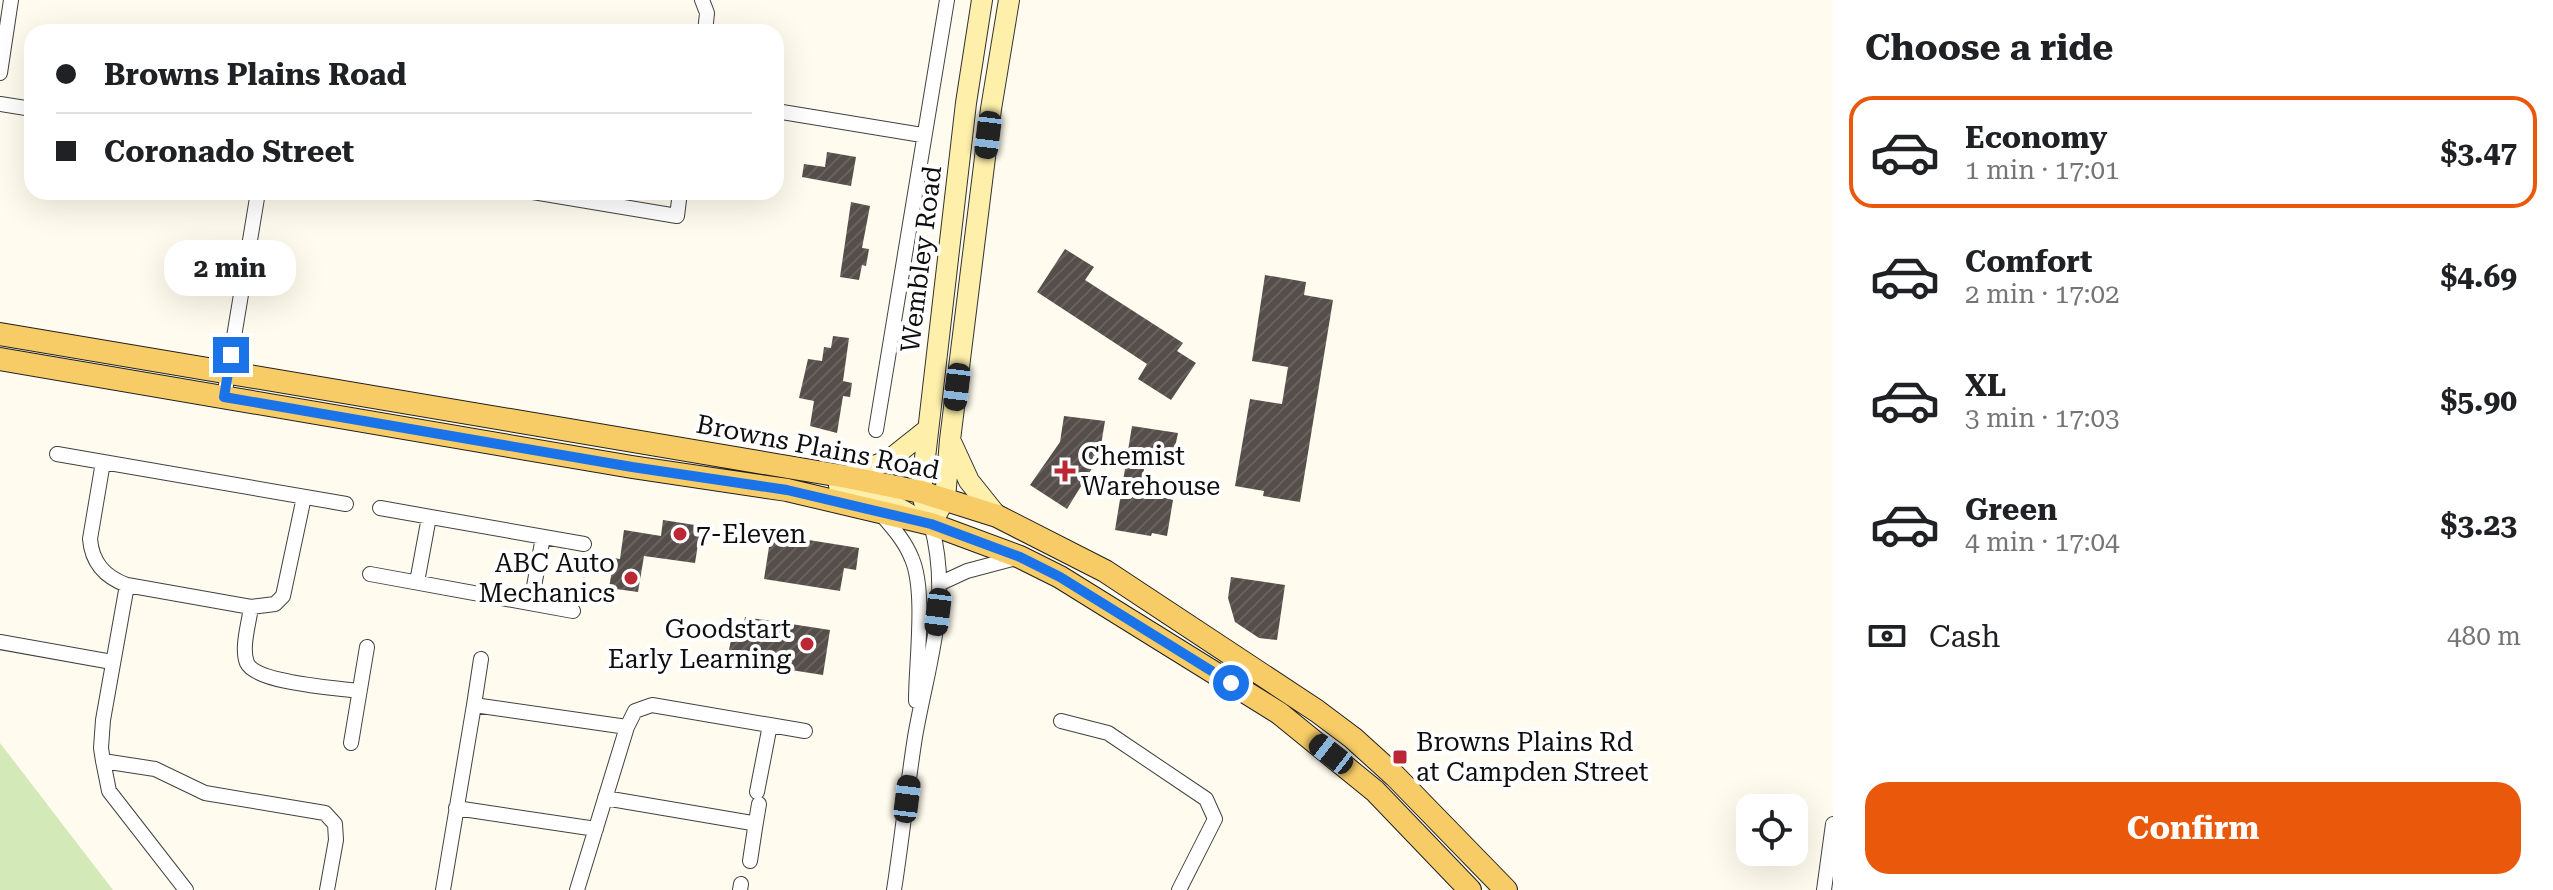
<!DOCTYPE html>
<html lang="en">
<head>
<meta charset="utf-8">
<style>
  :root { --surface:#fff; --page:#f2f2f2; --text:#202124; --muted:#757577; --line:#e0e0e0; --accent:#ea580c }
  body { margin:0; font-family:"Roboto Serif",serif; background:var(--page); color:var(--text); height:100vh; display:flex; flex-direction:column; font-size:30px; white-space:nowrap }
  * { box-sizing:border-box; margin:0 }
  p { font-size:26px; color:var(--muted) }
  .icon { flex:none; width:44px; height:44px; fill:none; stroke:currentColor; stroke-width:2; stroke-linecap:round; stroke-linejoin:round }
  .map { position:relative; flex:1; overflow:hidden }
  .sheet { display:flex; flex-direction:column; background:var(--surface); width:720px }
  .sheet>* { flex:none }
  .guide { position:absolute; left:24px; top:24px; width:760px; height:176px; border-radius:24px; box-shadow:0 8px 32px #0002; display:grid; align-content:center; height:176px; padding:0 32px; background:var(--surface) }
  .fabs { position:absolute; left:1736px; top:794px; display:grid; gap:16px }
  .fabs a { display:grid; place-items:center; width:72px; height:72px; border-radius:16px; background:var(--surface); box-shadow:0 8px 32px #0002; font-size:40px }
  .end { position:absolute; width:36px; height:36px; margin:-18px; border:10px solid #1a73e8; background:#fff; box-shadow:0 0 0 4px #fff }
  .from { border-radius:50% }
  .bubble { position:absolute; height:56px; border-radius:24px; background:var(--surface); box-shadow:0 8px 32px #0002; font-size:26px; font-weight:700; line-height:56px; text-align:center }
  .car { position:absolute; width:24px; height:48px; margin:-24px -12px; border-radius:10px; box-shadow:0 0 6px 2px #0007; background:linear-gradient(#222 24%,#8ab4d8 0 40%,#222 0 76%,#8ab4d8 0 86%,#222 0) }
  .guide b { display:flex; align-items:center; gap:28px; height:76px; font-size:30px }
  .guide b+b { border-top:2px solid var(--line) }
  .guide i { width:20px; height:20px; background:var(--text) }
  ul { padding:0; list-style:none }
  li { display:flex; align-items:center; gap:24px; height:112px; margin:0 16px 12px; padding:0 16px; border:4px solid transparent; border-radius:24px }
  li div { flex:1 }
  li b { display:block; font-size:30px }
  li em { font-style:normal; font-weight:700 }
  li.current { border-color:var(--accent) }
  li>.icon { width:72px; height:72px; stroke-width:1.5 }
  h2 { padding:0 32px; font-size:36px; line-height:96px }
  .pay { display:flex; align-items:center; gap:20px; height:88px; padding:0 32px; font-size:30px }
  .pay p { margin-inline-start:auto }
  .action { display:flex; gap:16px; margin-top:auto; padding:16px 32px }
  .action a { flex:1; height:92px; border-radius:24px; background:var(--accent); color:#fff; font-size:32px; font-weight:700; line-height:92px; text-align:center }
  main { display:flex; flex:1; min-height:0 }
  .map>svg:first-child { display:block }
  .green { fill:#d4e9b8 }
  .building { fill:url(#building-hatch) }
  .lines { fill:none; stroke-linecap:round; stroke-linejoin:round }
  .street-casing { stroke:#414141; stroke-width:16 }
  .secondary-casing { stroke:#303030; stroke-width:22 }
  .primary-casing { stroke:#1f1f1f; stroke-width:24 }
  .street { stroke:#fff; stroke-width:14 }
  .secondary { stroke:#fef0aa; stroke-width:20 }
  .primary { stroke:#f7cc66; stroke-width:22 }
  .route { stroke:#1a73e8; stroke-width:10 }
  .poi-dot { fill:#bc2736; stroke:#fff; stroke-width:3 }
  .labels { text-anchor:middle; stroke-width:8; stroke-linejoin:round; paint-order:stroke }
  .street-label { font-size:26px; fill:#0e0e0e; stroke:#fff }
  .poi-label { font-size:26px; fill:#0e0e0e; stroke:#fff; text-anchor:start }
</style>
</head>
<body>
<main>
<div class="map">
<svg width="1833" height="890" viewBox="0 0 1833 890">
  <defs>
    <pattern id="building-hatch" width="6" height="6" patternUnits="userSpaceOnUse" patternTransform="scale(2)"><rect width="6" height="6" fill="#564e4a"/><path d="M-1 1l2-2M0 6l6-6M5 7l2-2" fill="none" stroke="#696360"/></pattern>
  </defs>
  <rect width="100%" height="100%" fill="#fffbee"/>
  <path class="green" d="M0,743l113,147h-113z"/>
  <path class="building" d="M827,152l29,5 -5,29 -49,-9 2,-13 21,3z
    M851,202l19,4 -8,42 7,1 -3,17 -4,-1 -3,15 -19,-3z
    M1065,249l29,18 -9,13 98,63 -6,8 19,12 -25,37 -33,-21 9,-15 -110,-72z
    M1265,275l41,7 -2,13 29,5 -33,202 -37,-6 1,-5 -29,-5 15,-87 32,5 6,-37 -36,-6z
    M833,336l16,2 -6,43 9,2 -2,14 -7,-1 -6,37 -27,-7 4,-25 -15,-3 9,-39 14,2 2,-14 7,1z
    M1064,416l41,5 -6,36 -32,52 -37,-24 30,-43z
    M1132,426l46,7 -4,19 -26,-4 -8,43 33,9 -6,36 -15,-3 -1,3 -36,-6z
    M663,520l38,6 -6,37 -51,-7 -6,36 -29,-4 5,-30 6,1 4,-29 37,6z
    M771,534l88,14 -3,22 -12,-2 -4,23 -76,-12z
    M1231,577l54,8 -8,55 -18,-2 -24,-16 -7,-24z
    M745,617l85,13 -7,45 -96,-15 4,-20 10,2z"/>
  <g class="lines">
    <g class="street-casing">
      <path id="street" d="M702,0l5,13 -2,19
        M0,73l11,-73
        M0,104l32,5
        M776,111l146,24
        M533,192l144,24 3,-24
        M224,397l34,-205
        M876,430l71,-430
        M57,454l289,50
        M103,462l-13,77c2,24 15,38 37,46l124,22 24,-3 8,-8 21,-99
        M380,508l204,36
        M880,513c13,15 25,28 32,46 14,33 4,103 4,142
        M370,574l203,37
        M417,582l12,-65
        M941,583l26,-12 49,-13
        M127,585l-24,135 -2,28 2,13 6,30 77,99
        M531,603l12,-66
        M251,607c-2,16 -10,41 -4,56 9,20 90,25 112,28
        M0,642l112,20
        M474,705l7,-46
        M1061,721l47,12 98,66 9,20 -36,71
        M351,743l16,-96
        M103,761l52,8 50,24 120,20 10,11 1,16 -9,50
        M757,792l13,-67
        M605,798l147,25 3,5 -5,33
        M456,808l140,21
        M755,828l4,-24
        M443,890l31,-185 153,22
        M577,890l50,-163 8,-16 17,-6 153,26
        M740,890l1,-6
        M894,890c8,-51 13,-102 21,-153 13,-75 37,-136 16,-213
        M1824,890l9,-66"/>
    </g>
    <g class="secondary-casing">
      <path id="secondary" d="M952,444l17,37 28,35
        M847,477l42,-17 39,-31
        M839,486l36,9 34,19
        M931,524l14,-25 5,-59 41,-331 18,-109
        M931,524l-10,-32 2,-17 43,-372 16,-103"/>
    </g>
    <g class="primary-casing">
      <path id="primary" d="M0,334l847,143 74,15 76,24 108,55 212,140 36,27 42,38 111,114
        M0,359l632,108 155,23 144,34 27,10 62,23 40,20 219,136 96,78 95,99"/>
    </g>
    <use href="#street" class="street"/>
    <use href="#secondary" class="secondary"/>
    <use href="#primary" class="primary"/>
  </g>
  <g class="lines">
    <path class="route" d="M231,355l-7,42 408,70 155,23 144,34 89,33 40,20 171,106"/>
  </g>
  <g class="poi-dot">
    <path d="M1061 459h8v8h8v8h-8v8h-8v-8h-8v-8h8z"/>
    <circle cx="680" cy="534" r="8"/>
    <circle cx="631" cy="578" r="8"/>
    <circle cx="807" cy="644" r="8"/>
    <rect x="1392" y="749" width="16" height="16" rx="4"/>
  </g>
  <g class="labels">
    <g class="street-label">
      <text transform="translate(921 259) rotate(-83)" y="9">Wembley Road</text>
      <text transform="translate(818 447) rotate(11)" y="9">Browns Plains Road</text>
    </g>
    <g class="poi-label">
      <text x="1081" y="465">Chemist<tspan x="1081" dy="30">Warehouse</tspan></text>
      <text x="696" y="543">7-Eleven</text>
      <text x="615" y="572" text-anchor="end">ABC Auto<tspan x="615" dy="30">Mechanics</tspan></text>
      <text x="791" y="638" text-anchor="end">Goodstart<tspan x="791" dy="30">Early Learning</tspan></text>
      <text x="1416" y="751">Browns Plains Rd<tspan x="1416" dy="30">at Campden Street</tspan></text>
    </g>
  </g>
</svg>
<div class="fabs">
<a><svg class="icon" aria-label="locate" viewBox="0 0 24 24"><circle cx="12" cy="12" r="6"/><path d="M12 2v4M12 18v4M2 12h4M18 12h4"/></svg></a>
</div>
<i class="end from" style="left:1231px;top:683px"></i>
<i class="end" style="left:231px;top:355px"></i>
<div class="bubble" style="left:164px;top:240px;width:132px">2 min</div>
<i class="car" style="left:988px;top:135px;rotate:187deg"></i>
<i class="car" style="left:957px;top:387px;rotate:187deg"></i>
<i class="car" style="left:938px;top:612px;rotate:187deg"></i>
<i class="car" style="left:1331px;top:754px;rotate:308deg"></i>
<i class="car" style="left:907px;top:799px;rotate:7deg"></i>
<div class="guide">
<b><i class="from"></i>Browns Plains Road</b>
<b><i></i>Coronado Street</b>
</div>
</div>
<section class="sheet">
<h2>Choose a ride</h2>
<ul>
<li class="current"><svg class="icon" aria-label="car" viewBox="0 0 24 24"><path d="M5 17H2v-5l4-1 3-4h7l3 4 3 1v5h-3M9 17h6M6 11h13"/><circle cx="7" cy="17" r="2"/><circle cx="17" cy="17" r="2"/></svg><div><b>Economy</b><p>1 min · 17:01</p></div><em>$3.47</em></li>
<li><svg class="icon" aria-label="car" viewBox="0 0 24 24"><path d="M5 17H2v-5l4-1 3-4h7l3 4 3 1v5h-3M9 17h6M6 11h13"/><circle cx="7" cy="17" r="2"/><circle cx="17" cy="17" r="2"/></svg><div><b>Comfort</b><p>2 min · 17:02</p></div><em>$4.69</em></li>
<li><svg class="icon" aria-label="car" viewBox="0 0 24 24"><path d="M5 17H2v-5l4-1 3-4h7l3 4 3 1v5h-3M9 17h6M6 11h13"/><circle cx="7" cy="17" r="2"/><circle cx="17" cy="17" r="2"/></svg><div><b>XL</b><p>3 min · 17:03</p></div><em>$5.90</em></li>
<li><svg class="icon" aria-label="car" viewBox="0 0 24 24"><path d="M5 17H2v-5l4-1 3-4h7l3 4 3 1v5h-3M9 17h6M6 11h13"/><circle cx="7" cy="17" r="2"/><circle cx="17" cy="17" r="2"/></svg><div><b>Green</b><p>4 min · 17:04</p></div><em>$3.23</em></li>
</ul>
<div class="pay"><svg class="icon" aria-label="cash" viewBox="0 0 24 24"><path d="M3 7h18v10H3z"/><circle cx="12" cy="12" r="2"/></svg>Cash<p>480 m</p></div>
<div class="action"><a>Confirm</a></div>
</section>
</main>
</body>
</html>
